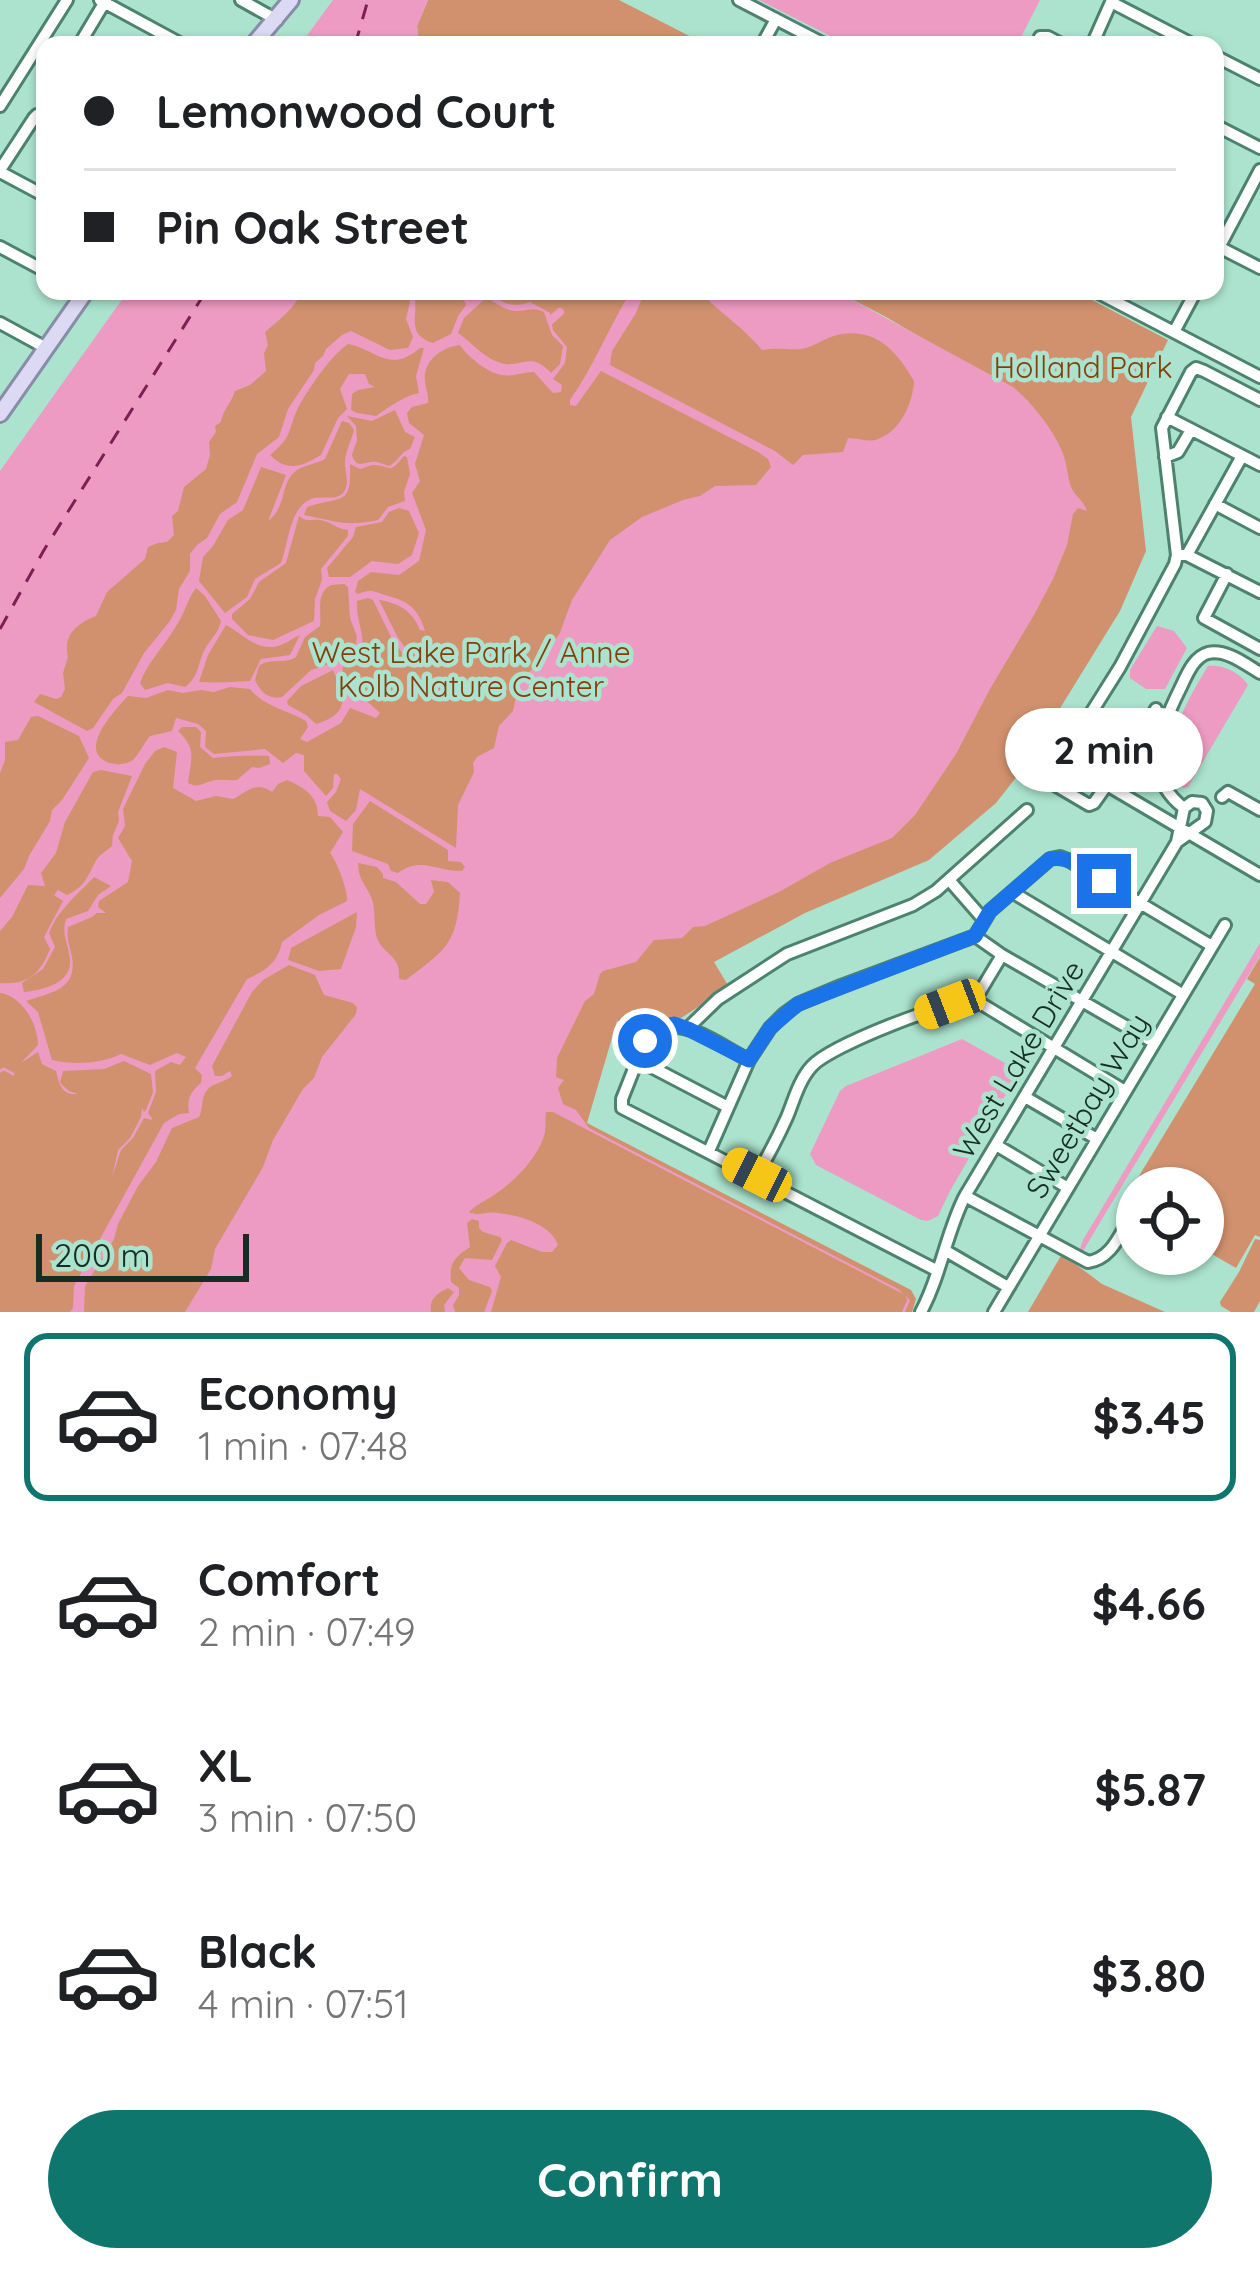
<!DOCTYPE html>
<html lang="en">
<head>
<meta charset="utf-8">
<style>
  :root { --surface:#fff; --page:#f6f6f6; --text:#202124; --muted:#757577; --line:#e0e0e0; --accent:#0f766e }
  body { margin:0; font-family:Quicksand,sans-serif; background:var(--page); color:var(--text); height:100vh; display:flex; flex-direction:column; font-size:45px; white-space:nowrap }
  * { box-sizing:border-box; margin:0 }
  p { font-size:39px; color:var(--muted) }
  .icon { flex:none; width:66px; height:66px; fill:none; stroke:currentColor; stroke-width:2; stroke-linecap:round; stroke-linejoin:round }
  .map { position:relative; height:1312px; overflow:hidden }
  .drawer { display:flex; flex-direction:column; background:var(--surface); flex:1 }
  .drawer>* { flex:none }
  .hud { position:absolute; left:36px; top:36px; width:1188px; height:264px; border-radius:24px; box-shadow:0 3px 9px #0004; display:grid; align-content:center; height:264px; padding:0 48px; background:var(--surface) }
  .buttons { position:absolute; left:1116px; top:1167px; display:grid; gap:24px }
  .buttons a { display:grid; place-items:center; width:108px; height:108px; border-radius:50%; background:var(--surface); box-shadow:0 3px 9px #0004; font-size:60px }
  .scale { position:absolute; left:36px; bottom:30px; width:213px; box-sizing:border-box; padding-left:12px; border:6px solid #162d25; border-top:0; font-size:33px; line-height:42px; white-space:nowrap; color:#162d25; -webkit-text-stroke:9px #abe3ce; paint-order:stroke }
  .end { position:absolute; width:54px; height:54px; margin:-27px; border:15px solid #1a73e8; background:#fff; box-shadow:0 0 0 6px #fff }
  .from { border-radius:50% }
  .bubble { position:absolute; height:84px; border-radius:42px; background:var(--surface); box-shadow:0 3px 9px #0004; font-size:39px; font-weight:700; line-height:84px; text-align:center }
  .car { position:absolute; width:36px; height:72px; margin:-36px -18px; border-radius:15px; box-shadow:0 0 9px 3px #0007; background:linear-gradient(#f5c518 24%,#345 0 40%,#f5c518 0 76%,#345 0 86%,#f5c518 0) }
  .hud b { display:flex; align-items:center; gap:42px; height:114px; font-size:45px }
  .hud b+b { border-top:3px solid var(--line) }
  .hud i { width:30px; height:30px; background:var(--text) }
  ul { padding:21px 0 0; list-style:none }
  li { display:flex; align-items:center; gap:36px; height:168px; margin:0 24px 18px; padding:0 24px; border:6px solid transparent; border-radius:24px }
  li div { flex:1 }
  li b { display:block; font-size:45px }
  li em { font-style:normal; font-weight:700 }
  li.selected { border-color:var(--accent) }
  li>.icon { width:108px; height:108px; stroke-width:1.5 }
  .cta { display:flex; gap:24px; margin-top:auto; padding:24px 48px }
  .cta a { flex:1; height:138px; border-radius:72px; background:var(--accent); color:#fff; font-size:48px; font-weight:700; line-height:138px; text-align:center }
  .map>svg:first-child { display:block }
  .green { fill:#d1916e }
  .water { fill:#ed9bc2; fill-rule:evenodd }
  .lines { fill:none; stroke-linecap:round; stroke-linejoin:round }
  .stream { stroke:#ed9bc2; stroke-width:3 }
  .canal { stroke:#ed9bc2; stroke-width:8 }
  .ferry { stroke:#7d1f55; stroke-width:3; stroke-dasharray:15 12; stroke-linecap:butt }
  .minor-casing { stroke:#4d826f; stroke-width:16 }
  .major-casing { stroke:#888da7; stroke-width:20 }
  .minor { stroke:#fff; stroke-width:10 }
  .major { stroke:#dcd9f4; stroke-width:14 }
  .route { stroke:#1a73e8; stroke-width:15 }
  .labels { text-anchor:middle; stroke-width:9; stroke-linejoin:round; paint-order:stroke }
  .park-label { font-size:30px; fill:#833e0c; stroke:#abe3ce }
  .street-label { font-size:30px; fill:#162d25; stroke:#abe3ce }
</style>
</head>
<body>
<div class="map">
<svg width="1260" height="1312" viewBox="0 0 1260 1312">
  <rect width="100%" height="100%" fill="#abe3ce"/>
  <path class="green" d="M428,0h191l88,45h-288l-2,-19z
    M266,291h559l229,149 -27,-40 -141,-83 -50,-26h239l93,49 -37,77 15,134 -26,60 -98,159 -26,33 -67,57 -124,53 -91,49 15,25 -51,33 -20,1 -15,8 -26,-8 -30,102 324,167 5,9 -4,13h-912v-622z
    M1260,957v280l-5,-2 -19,33 -33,-19v-61h-66v7l-7,-4 125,-207 -8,-5z
    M1255,1239l5,1v61l-6,11h-23l-10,-6 -1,-4 19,-30z
    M1062,1254l40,30 63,28h-137z"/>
  <path class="water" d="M333,0h95l-11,26 2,19h-119z
    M759,0h281l-23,45h-169z
    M128,291h174c-6,16 -24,30 -37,41l3,13 -4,8 2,18 -16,14 -15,6c-4,13 -12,18 -14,31l-6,4 1,6 -7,10 1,13 -4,14 -22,18 -6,24 -6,5 2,19 -7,7 -9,1 -10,4 -3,12 -38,33 -11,24c-20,8 -33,19 -28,41l-5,16 2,16 -4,8 -5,2 -16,-5 -6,8 53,29 6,-3 20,-29 9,-6 22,-40 26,-32 6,-11 3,-21 11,-18v-17l7,-9 10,-7 13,-24 17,-12 20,-48 22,-17 9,-28 26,-39 1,-7 8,-7 3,-7 16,-14 9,-4 39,19 18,-2 5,-11 -7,-18 4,-17 -2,-11h5c8,23 -10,42 20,52l18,-9 7,-18 8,-11 -7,-14h5l6,10c28,-18 26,13 60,1l20,11 3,17 14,17 -2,16 -12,16 9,6 -1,7 -8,1 -19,-21c-11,0 -21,5 -32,3 -15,-2 -35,-19 -42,-30 -18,2 -38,16 -35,37 1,7 4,14 3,21l-16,4 -5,6 2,10 15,12 -9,29 5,17 -8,12 14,37 -7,31 -20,14 -28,-3 -13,9 -3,11 3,2c13,-6 17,-2 30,2 21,5 31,14 37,35l-5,-1c-8,-20 -22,-27 -41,-30l18,36 11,16 -4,3 -11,-14 -20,-41 -5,-2 -11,3c-2,27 20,49 -13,62l-2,9 7,9 8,3 5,13 18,16 -4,5 -26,-10 -9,15 -34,19 -7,-3 8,-12 -2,-6c-19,-11 -43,-15 -56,-32l-20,-2 -16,5 -13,-2 -18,3 -15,-3 -22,8 -18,-2c-11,12 -30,32 -32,49 -2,18 24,24 37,15 6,-6 11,-17 17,-24l22,-5 4,-13 22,6 8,7 -1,16 9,7 51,-5 18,14 13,-10 8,2v16l22,25 7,-8 1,-14h3l4,5 -5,13 -9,10 3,9 16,10 10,-11 4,-21 96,59 2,-43 16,-33 -1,-9 4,-6 17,-9 5,-22 14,-15 7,-31 16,-14 6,-12 17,-19 13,-35 38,-60 32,-23 41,-17 17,-4 15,-10 41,-1 15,-18 -3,-8 -10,-7 -157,-81 -25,35 -6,-1v-5c24,-34 39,-73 61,-109h14l-9,22 -24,38 -2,14 165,86 18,14 10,-10 40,-3 5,-14c11,0 20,5 30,1 23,-8 35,-37 36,-58 -17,-30 -39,-55 -77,-46 -13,3 -23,12 -36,14 -14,1 -25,-2 -39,1 -19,-23 -42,-37 -63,-59h137l177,96c18,15 39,41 48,62 6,12 6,26 10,38 5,11 12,12 16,24l-9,-3 -5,6 -6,31 -14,34 -19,36 -44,74 -34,65 -41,61 -23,23 -62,25 -51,29 -74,34 -12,1 -11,11 -28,2 -18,22 -33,9 -3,3 -6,20 -9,7 -28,57 -1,19 8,3 -6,8 5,16 13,6 13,18 309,161 12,11 -5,12h-3l5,-12 -2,-5 -352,-183h-7c-1,6 0,13 -1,20 -5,24 -31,50 -51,63 -9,6 -17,9 -25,17 11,5 16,-1 29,1 21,2 53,11 60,32l-6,7h-10l-31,-12 -4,3 -12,23 6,11 -10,35h-7l8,-21 -2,-4 -21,-7 -10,-12 6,-10 27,2 10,-20 -2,-3 -17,-5 -4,-4v-7l-7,-2 -5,4 3,24c-15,10 -21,15 -19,35l8,6v7l-6,10 2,7h-10l-1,-7 10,-13 -6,-4c-11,6 -19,10 -17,24h-246l26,-43 4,-20 48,-82 10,-27 30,-51 11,-11 8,-21 34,-43 1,-7 -4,-4 -29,-8 -9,-20 -26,-10 -26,15 -11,12 -40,74 3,10h7l8,-5 2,5c-8,7 -22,7 -27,17 -4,8 -2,17 -6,24l-27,11 -16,34 -18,24 -20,38 -4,15 -29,47 -1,26h-14l3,-4 1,-22 90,-163 15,-9 10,-1c-2,-14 1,-21 12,-30l1,-8 -7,-7 52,-89c19,-8 31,-17 35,-37l37,-27 28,-14c1,-10 -10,-40 -17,-48l13,-21 -13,-15 -12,-1c0,-20 -13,-28 -31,-36l-9,4 -6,8c-16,-12 -25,0 -39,7l-17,-3 -20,5 -23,-13 4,-36 -13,-5 -9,4 -10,13 -22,45 2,17 -7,12 14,23 -4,21 -29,19 -1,6 8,6h-9l-5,4 -24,10c-2,13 2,18 4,30 6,34 -24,36 -46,44l12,11 14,48c22,5 48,4 69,-6l29,11 27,-12 9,4 -6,8 -9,-3 -16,9 1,21 -8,21 5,7 -9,-2 -11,20 -12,12 -9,27 6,-27 12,-12 11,-21 1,-9 2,4 2,-2 7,-18 -2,-18 -27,-13 -20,8 -41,2 -3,12 9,8 9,3c-16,2 -19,-10 -22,-23l-14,-7 -4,-12 -17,11 17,-18c0,-21 -16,-49 -38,-52v-10c27,2 40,-8 50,-34l-6,-12 19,-36 -9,-6 4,-5 9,5c20,-9 21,-21 30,-36 2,-4 12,-10 15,-13l1,-11 6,-14 -1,-9 14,-36 -31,-6 -8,2 -28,50 -9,31 -15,20 4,13 -17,-1 -16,32 -12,14v-33l24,-29 5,-13 21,-35 2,-11 10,-10 27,-42 -10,-22 -41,-20 -7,1 -13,23 -13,2v18l-5,13v-302zM486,298c8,3 15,10 24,12 13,4 20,-5 34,2l8,23 11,11 -3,18 -9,9c-22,-24 -31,-2 -53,-11 -16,-6 -27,-20 -40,-29l6,-15zM348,344c30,6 41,30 72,4h4l-8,28 3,17c-15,3 -30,14 -43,23l-19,-3 -6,-3 1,-16 6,-4 17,-3 -6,-3 -4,-10h-16l-9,15 7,20 -9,9 -17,37c-20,12 -34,17 -51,0 24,-19 17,-25 29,-49 10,-18 33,-52 49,-62zM395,410l10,22 10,5 -5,12c-10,3 -12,13 -21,17 -4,-1 -8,-3 -12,-4 -11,-2 -20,9 -25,-7l5,-15 -1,-14 -9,-10 25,5zM342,421l7,2 5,7c-3,12 -10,24 -9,36 1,9 5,20 -3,28 -7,6 -19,2 -28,4 -25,7 -25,45 -33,65l-26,16 -8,18 -22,16 -26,-32 4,-24 10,-11 15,-26 15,-10 18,-43 25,8 -18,46c20,-15 11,-38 29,-51 8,-5 19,-6 28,-11zM404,456l3,1 3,17 -6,18 1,9 -17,6 -10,13c-33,7 -43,1 -74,-5l3,-8c34,-12 45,1 43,-43l10,5c5,-1 9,-4 14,-4 19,1 14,10 30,-9zM399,508l10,3 10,22 -7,22 -14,9 -26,-3 -22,16h-21l-2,-9 26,-31 3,-10 26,-5 7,-10zM299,516c9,7 11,3 21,4 10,1 16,9 28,10v6l-27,33 1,11 -7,19 -1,22 -41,19 -25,-5 -16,-16v-5l18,-15 9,-17 27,-19zM331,585l13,-1 4,3 2,31 7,19 -2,11 -23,15 -21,7 -29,27c-13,3 -22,-5 -27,-17l4,-14c12,-9 26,-1 37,-9l9,-20 15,-11c2,-15 -5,-32 11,-41zM196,588l9,8 16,25c-3,13 -10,17 -16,28 -8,15 -5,27 -20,38l-17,-4 -23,7 -5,-7c8,-22 26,-39 38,-60 7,-11 10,-25 18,-35zM226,625c18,9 33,30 57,19 6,-2 11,-7 17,-9l-10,20 -29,4 -11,22c-17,1 -34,2 -51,1l9,-27zM333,670c12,29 17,43 -17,54l-10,-9 -18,-10 -1,-4 14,-15zM182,727h14l5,5 -1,15 13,11c18,-2 37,-3 56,-2l1,8 -11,4 -7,-1 -15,13c-7,1 -15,-1 -22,0 -11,2 -16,9 -27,3 3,-25 9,-34 -10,-52zM370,801l78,49v11l13,1 4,5 -3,4c-26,0 -42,-15 -64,2l-7,-2 -3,-7 -36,-13 1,-27zM358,863l19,4 6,7v4l13,4 24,22h6l8,-12 -3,-12 17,2 12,11c-3,52 -15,57 -54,87l-7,-1c2,-25 -15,-23 -22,-41 -4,-12 -1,-27 -5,-39 -6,-14 -14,-20 -14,-36zM94,877l17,9 -13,9 -10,16 -22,8c-5,17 3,25 4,41 2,24 -29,30 -46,32l-2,-9 21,-14 12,-22 -6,-14c9,-23 28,-38 45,-56zM357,912l-1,15 -15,42 -22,2 -31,-11 3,-12z
    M1157,626l17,5 13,17 -22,41h-19l-16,-11v-8z
    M1208,666c14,-2 33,7 40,19l-60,102 -5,1c-33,-27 8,-94 25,-122z
    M1260,943v13l-177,295 -3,-2 3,-9z
    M962,1039l50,28 5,8 -67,116 -12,25 -10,5 -7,-1 -105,-55 -6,-11 30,-63 6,-5z"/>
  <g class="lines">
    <path class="stream" d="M0,1071l4,-2 9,5"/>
    <path class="canal" d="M551,320l9,-8"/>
    <path class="ferry" d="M355,45l13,-45
      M0,629l44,-79 162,-259"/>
    <g class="minor-casing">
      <path id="minor" d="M100,0l83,45
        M241,0l36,20
        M739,0l87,45
        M1111,2l83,43
        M79,45l27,-45
        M762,45l14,-26
        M1036,45l4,-8h8l15,8
        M1092,45l20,-45
        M1215,56l45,23
        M0,106l67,-106
        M1215,125l45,23
        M0,170l34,-52 3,-3 8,2
        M0,172l45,24
        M1215,245l45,23
        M0,247l45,24
        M1215,255l45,-85
        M1095,291l165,86
        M0,323l46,25
        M1174,332l22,-41
        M1167,417l93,48
        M1165,457l13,-5 13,-22
        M1215,504l45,24
        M1182,555h5l73,37
        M1187,555l55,-99
        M1227,574l-23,44 56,31
        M1156,709l-20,35 -42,59 -5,2 -34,-20 -2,-9 6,-12 61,-97 55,-103 2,-9 -15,-127 29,-56 5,-4 8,3 56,29
        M1107,785l153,90
        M1222,797l6,-5 32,18
        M1184,808c-43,-32 -24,-79 -4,-119 6,-12 13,-32 28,-36 18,-4 37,11 52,20
        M950,881l34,39
        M1012,892l170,102
        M975,936l27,19 151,87
        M975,1000l150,91
        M687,1029l31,-30 69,-45 126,-49 23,-14 91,-81
        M638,1060l90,47
        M749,1060c-29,-14 -63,-43 -96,-31l-8,12 -23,58v9l316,163
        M1025,1097l72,42
        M996,1145l72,43
        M709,1151l40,-91 21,-32 14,-14 14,-10 43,-18 134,-50 15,-25 60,-52 10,-2 8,3 144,86
        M757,1175c11,-19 21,-38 30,-58 7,-17 12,-37 25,-51 20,-21 133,-65 163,-66l27,-45
        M965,1196l123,66c23,-3 31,-26 42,-44
        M946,1251l62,36
        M921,1312c20,-37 25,-79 44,-116l212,-354 7,-34 8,-6 10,1 5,8 -2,11 -28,20
        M994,1312l231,-387"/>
    </g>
    <g class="major-casing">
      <path id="major" d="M253,45l38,-45
        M0,414l86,-123"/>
    </g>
    <use href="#minor" class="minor"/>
    <use href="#major" class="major"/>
  </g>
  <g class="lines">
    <path class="route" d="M645,1041l8,-12 21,-5 14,5 61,31 21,-32 28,-24 177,-68 15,-25 60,-52c20,-4 38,12 54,22"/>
  </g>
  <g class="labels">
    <g class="park-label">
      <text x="1083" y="378">Holland Park</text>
      <text x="471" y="663">West Lake Park / Anne<tspan x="471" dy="34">Kolb Nature Center</tspan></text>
    </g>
    <g class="street-label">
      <text transform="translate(1019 1060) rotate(-59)" y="10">West Lake Drive</text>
      <text transform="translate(1088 1106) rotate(-59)" y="10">Sweetbay Way</text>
    </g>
  </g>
</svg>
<div class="buttons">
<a><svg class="icon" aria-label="locate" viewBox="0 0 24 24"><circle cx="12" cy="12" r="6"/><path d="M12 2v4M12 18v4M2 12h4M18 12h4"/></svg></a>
</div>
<div class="scale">200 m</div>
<i class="end from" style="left:645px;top:1041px"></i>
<i class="end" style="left:1104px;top:881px"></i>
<div class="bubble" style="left:1005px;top:708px;width:198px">2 min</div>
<i class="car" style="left:950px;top:1004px;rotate:249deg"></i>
<i class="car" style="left:757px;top:1175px;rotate:297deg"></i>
<div class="hud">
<b><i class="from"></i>Lemonwood Court</b>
<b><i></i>Pin Oak Street</b>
</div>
</div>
<section class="drawer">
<ul>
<li class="selected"><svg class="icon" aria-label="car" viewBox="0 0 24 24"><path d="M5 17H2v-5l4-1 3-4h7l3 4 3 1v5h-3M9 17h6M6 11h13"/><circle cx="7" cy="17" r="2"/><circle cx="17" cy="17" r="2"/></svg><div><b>Economy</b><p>1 min · 07:48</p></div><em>$3.45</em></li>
<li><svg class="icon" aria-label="car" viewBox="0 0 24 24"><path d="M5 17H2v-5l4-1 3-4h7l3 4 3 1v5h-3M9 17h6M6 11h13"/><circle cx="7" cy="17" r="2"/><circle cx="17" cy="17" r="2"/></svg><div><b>Comfort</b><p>2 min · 07:49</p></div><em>$4.66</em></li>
<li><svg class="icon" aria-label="car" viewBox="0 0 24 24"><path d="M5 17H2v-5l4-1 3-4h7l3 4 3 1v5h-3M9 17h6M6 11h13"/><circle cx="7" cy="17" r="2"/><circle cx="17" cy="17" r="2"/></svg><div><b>XL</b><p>3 min · 07:50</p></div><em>$5.87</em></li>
<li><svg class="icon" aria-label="car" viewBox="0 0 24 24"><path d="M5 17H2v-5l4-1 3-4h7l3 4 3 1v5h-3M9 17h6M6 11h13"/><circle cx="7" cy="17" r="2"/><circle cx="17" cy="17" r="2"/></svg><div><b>Black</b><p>4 min · 07:51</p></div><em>$3.80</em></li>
</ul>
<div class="cta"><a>Confirm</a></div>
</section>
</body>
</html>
